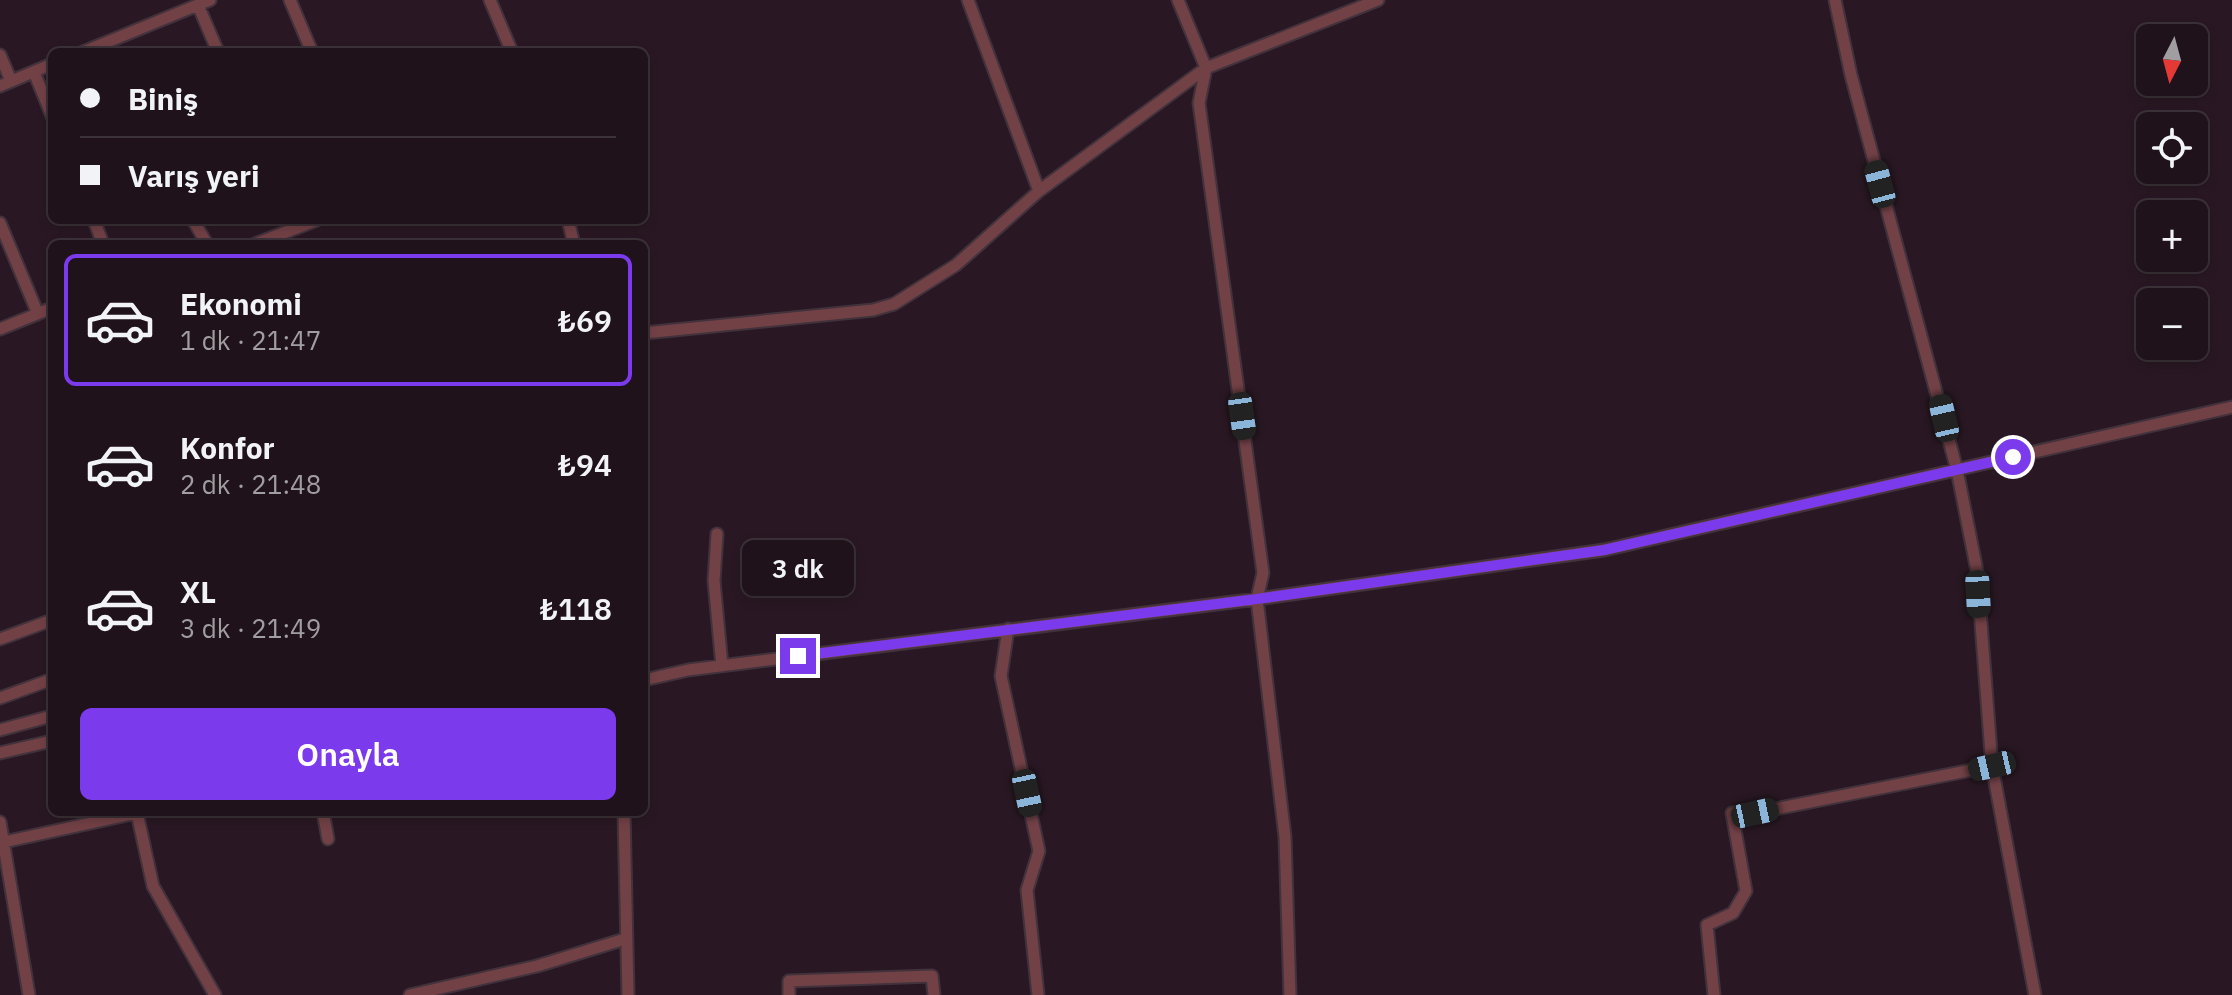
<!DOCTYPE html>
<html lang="tr">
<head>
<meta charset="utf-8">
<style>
  :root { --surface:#1f121a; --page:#271b23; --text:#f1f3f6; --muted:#a19ea2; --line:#3c3239; --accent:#7c3aed }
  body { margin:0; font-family:"IBM Plex Sans",sans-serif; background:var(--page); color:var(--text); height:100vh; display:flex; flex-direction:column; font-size:30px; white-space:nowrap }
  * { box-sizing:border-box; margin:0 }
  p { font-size:26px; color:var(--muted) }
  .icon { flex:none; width:44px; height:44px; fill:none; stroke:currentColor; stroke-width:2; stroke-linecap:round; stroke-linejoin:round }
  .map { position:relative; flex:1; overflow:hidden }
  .panel { position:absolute; left:48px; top:240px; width:600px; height:576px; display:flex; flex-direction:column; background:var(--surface); border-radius:12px; box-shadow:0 4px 12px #0003,0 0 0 2px var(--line) }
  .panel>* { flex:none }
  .hud { position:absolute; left:48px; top:48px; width:600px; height:176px; border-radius:12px; box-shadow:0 4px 12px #0003,0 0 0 2px var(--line); display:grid; align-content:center; height:176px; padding:0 32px; background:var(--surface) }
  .needle { width:52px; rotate:186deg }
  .tools { position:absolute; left:2136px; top:24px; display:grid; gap:16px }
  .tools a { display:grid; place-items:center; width:72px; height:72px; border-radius:12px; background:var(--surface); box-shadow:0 4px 12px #0003,0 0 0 2px var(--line); font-size:40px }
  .end { position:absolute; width:36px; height:36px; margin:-18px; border:10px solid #7c3aed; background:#fff; box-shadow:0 0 0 4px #fff }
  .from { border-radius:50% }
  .bubble { position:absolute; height:56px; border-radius:12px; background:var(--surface); box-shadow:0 4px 12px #0003,0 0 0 2px var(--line); font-size:26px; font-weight:600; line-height:56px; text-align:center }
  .car { position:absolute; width:24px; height:48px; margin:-24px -12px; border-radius:10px; box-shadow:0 0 6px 2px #0007; background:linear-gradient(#222 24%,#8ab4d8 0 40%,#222 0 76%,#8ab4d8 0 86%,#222 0) }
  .hud b { display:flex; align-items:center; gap:28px; height:76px; font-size:30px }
  .hud b+b { border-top:2px solid var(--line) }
  .hud i { width:20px; height:20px; background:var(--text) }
  ul { padding:14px 0 0; list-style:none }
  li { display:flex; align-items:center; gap:24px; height:132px; margin:0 16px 12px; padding:0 16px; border:4px solid transparent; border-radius:12px }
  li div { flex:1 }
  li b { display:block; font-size:30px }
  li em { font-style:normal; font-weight:600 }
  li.selected { border-color:var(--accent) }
  li>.icon { width:72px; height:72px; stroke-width:1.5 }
  .button { display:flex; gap:16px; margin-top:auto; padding:16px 32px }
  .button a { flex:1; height:92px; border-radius:12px; background:var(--accent); color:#fff; font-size:32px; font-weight:600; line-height:92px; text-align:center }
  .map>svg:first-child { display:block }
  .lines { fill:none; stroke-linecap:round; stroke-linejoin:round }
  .minor-casing { stroke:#42323c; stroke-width:15 }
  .minor { stroke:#724146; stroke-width:11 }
  .route { stroke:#7c3aed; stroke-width:10 }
</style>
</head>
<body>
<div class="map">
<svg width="2232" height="995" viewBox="0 0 2232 995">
  <rect width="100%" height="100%" fill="#291823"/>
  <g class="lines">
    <g class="minor-casing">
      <path id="minor" d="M290,0l22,52
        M490,0l22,52
        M968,0l71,191
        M1178,0l28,68 -7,35 64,470 -6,26 28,238 5,158
        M1835,0l16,75 106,395 20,101 15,195 43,229
        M198,5l20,47
        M83,52l127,-52
        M0,55l11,26
        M34,72l18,44
        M0,86l52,-22
        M94,220l9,24
        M193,220l14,24
        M568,220l6,24
        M0,223l38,91
        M255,244l62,-24
        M0,329l52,-21
        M644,333l229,-23 21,-6 62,-39 83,-74 167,-123 172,-68
        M717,534l-3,47 8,85
        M1008,629l-7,47 38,175 -12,39 11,105
        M0,639l52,-19
        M644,680l44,-10 569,-71 347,-49 628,-143
        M0,698l47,-17
        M0,730l48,-13
        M0,753l52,-12
        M323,812l5,27
        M624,812l4,183
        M137,813l16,73 62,109
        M0,822l29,173
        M4,842l137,-30
        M410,995l127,-29 88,-27
        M789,995v-14l143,-5 2,19
        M1714,995l-7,-70 26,-12 13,-22 -14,-78h23l237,-47"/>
    </g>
    <use href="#minor" class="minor"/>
  </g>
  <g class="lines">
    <path class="route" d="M798,656l459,-57 347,-49 409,-93"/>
  </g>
</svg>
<div class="tools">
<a><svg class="needle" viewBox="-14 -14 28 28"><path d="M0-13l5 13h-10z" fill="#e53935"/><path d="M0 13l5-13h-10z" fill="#a19ea2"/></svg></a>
<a><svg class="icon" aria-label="locate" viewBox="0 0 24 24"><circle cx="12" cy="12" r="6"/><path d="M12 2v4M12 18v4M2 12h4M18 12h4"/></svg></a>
<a>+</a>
<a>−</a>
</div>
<i class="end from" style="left:2013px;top:457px"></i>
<i class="end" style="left:798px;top:656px"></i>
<div class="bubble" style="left:742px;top:540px;width:112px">3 dk</div>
<i class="car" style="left:1880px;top:184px;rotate:345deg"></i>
<i class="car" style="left:1242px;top:416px;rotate:172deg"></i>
<i class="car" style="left:1944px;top:418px;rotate:347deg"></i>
<i class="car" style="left:1978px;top:594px;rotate:177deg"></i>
<i class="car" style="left:1992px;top:766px;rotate:257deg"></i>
<i class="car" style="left:1027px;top:793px;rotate:168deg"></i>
<i class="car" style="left:1755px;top:813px;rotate:78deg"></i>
<div class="hud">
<b><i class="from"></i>Biniş</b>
<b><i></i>Varış yeri</b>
</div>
<section class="panel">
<ul>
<li class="selected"><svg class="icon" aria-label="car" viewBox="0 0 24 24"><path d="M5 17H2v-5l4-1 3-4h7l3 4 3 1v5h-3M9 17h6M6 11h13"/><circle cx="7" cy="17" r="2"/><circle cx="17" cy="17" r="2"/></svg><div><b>Ekonomi</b><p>1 dk · 21:47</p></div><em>₺69</em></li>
<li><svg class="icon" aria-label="car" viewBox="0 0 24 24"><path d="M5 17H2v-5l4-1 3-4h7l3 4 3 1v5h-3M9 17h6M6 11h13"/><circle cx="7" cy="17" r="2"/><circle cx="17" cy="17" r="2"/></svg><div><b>Konfor</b><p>2 dk · 21:48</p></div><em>₺94</em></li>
<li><svg class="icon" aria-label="car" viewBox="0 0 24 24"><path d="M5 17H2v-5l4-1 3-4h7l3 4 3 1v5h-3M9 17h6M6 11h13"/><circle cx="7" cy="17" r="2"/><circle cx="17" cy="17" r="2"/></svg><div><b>XL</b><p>3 dk · 21:49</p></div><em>₺118</em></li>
</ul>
<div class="button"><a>Onayla</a></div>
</section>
</div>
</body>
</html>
